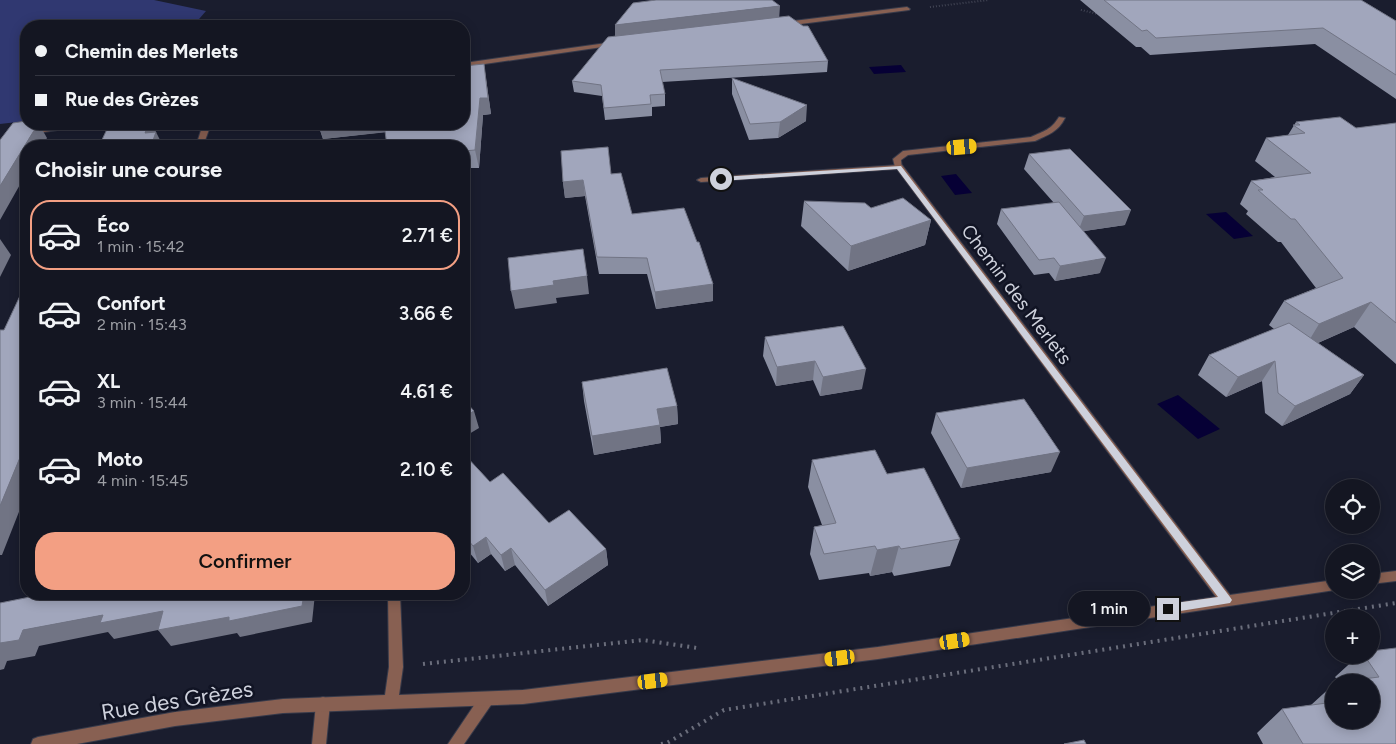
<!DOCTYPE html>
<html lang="fr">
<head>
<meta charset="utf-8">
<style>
  :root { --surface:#141622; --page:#21232f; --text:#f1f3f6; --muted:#9d9fa5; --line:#333540; --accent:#f39f83 }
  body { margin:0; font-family:Figtree,sans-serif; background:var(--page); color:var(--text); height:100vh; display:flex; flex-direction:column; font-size:19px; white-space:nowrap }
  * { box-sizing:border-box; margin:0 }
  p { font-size:16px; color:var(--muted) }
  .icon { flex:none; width:28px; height:28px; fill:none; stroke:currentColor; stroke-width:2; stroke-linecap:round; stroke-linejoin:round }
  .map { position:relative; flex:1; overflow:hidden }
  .panel { position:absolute; left:20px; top:140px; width:450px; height:460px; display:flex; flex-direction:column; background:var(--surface); border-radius:20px; box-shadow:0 2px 12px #0003,0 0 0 1px var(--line) }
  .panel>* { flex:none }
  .top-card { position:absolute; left:20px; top:20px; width:450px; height:110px; border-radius:20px; box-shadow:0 2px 12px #0003,0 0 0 1px var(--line); display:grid; align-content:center; height:110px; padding:0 15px; background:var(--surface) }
  .tools { position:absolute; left:1325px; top:479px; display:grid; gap:10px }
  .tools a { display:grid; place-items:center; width:55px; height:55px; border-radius:50%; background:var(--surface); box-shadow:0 2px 12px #0003,0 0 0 1px var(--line); font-size:25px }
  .end { position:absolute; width:22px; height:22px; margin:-11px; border:6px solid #ced1dc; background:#111; box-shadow:0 0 0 2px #111 }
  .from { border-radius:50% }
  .bubble { position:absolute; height:35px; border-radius:18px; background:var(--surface); box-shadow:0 2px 12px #0003,0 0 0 1px var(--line); font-size:16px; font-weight:600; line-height:35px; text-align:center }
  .car { position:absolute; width:15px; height:30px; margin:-15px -8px; border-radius:6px; box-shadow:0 0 4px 1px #0007; background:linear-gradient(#f5c518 24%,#345 0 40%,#f5c518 0 76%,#345 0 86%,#f5c518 0) }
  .top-card b { display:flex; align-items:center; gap:18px; height:48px; font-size:19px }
  .top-card b+b { border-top:1px solid var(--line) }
  .top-card i { width:12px; height:12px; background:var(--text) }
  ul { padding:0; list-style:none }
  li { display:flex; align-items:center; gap:15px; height:70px; margin:0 10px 8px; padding:0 5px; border:2px solid transparent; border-radius:20px }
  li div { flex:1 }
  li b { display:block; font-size:19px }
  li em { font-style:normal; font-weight:600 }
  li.current { border-color:var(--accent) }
  li>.icon { width:45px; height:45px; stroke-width:1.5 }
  h2 { padding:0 15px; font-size:22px; line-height:60px }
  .button { display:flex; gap:10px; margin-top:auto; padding:10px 15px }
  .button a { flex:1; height:58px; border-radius:20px; background:var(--accent); color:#111; font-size:20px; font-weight:600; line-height:58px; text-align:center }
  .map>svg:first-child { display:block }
  .green { fill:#303871 }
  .water { fill:#060035 }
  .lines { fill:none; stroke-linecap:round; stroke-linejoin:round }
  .service-casing { stroke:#373a4a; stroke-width:2 }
  .minor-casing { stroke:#373a4a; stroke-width:2 }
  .path-far1 { stroke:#6a6d7b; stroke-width:2; stroke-dasharray:0.5 2.5; stroke-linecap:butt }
  .path { stroke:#6a6d7b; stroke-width:4; stroke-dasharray:2 5; stroke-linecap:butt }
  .service { fill:#886052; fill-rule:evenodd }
  .minor { fill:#886052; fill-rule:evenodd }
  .wall { fill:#8a8fa2 }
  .shaded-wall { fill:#717484 }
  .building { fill:#a1a6bc; stroke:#717484 }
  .route { fill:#ced1dc }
  .labels { text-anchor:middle; stroke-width:5; stroke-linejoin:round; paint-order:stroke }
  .street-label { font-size:19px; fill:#ced1dc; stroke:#111424 }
  .near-street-label { font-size:22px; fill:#ced1dc; stroke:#111424 }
</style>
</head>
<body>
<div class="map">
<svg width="1396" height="744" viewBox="0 0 1396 744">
  <rect width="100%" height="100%" fill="#1a1d2e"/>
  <path class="green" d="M0,0h154l52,11 -13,15h-167v95l-26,3z"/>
  <path class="water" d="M901,65l5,7 -32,2 -5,-7z
    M956,174l16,19 -17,2 -14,-19z
    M1226,212l27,24 -19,3 -28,-25z
    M1178,395l42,34 -22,10 -41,-35z"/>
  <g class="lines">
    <g class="service-casing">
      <path id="service" d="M1059,117l6,1c-7,14 -17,17 -30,23l-127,14 -7,5 1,9h-3l-4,-2 -2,-8 10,-8 128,-14c13,-6 20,-7 28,-20z
        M486,693l5,2 2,5 -2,5 -27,39h-16l33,-49z
        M323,697l5,2 2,5 -4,40h-14l4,-40 2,-5z"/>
    </g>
    <g class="minor-casing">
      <path id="minor" d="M907,7l3,2 -1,1 -124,16 -3,-2 3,-2z
        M614,42l3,2 -1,1 -152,22v-4z
        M72,124h17l-4,2 -55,8 -4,-2 4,-2z
        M203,124h8l-8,22h-7z
        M899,165h3l328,430 104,-15v10h1l-457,69 -355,45 -240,9 -108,13 -98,18h-46l2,-5 5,-2 137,-25 108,-13 102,-4 4,-28 -1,-73h12l3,73 -4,28 124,-5 355,-43 338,-50 -319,-428 -196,13 -4,-2 4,-2z
        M1396,571v10l-25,3v-10z"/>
    </g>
    <path class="path-far1" d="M930,7l59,-7
      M1081,10l17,4"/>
    <path class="path" d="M423,664l220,-24 54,8
      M661,744l6,-1 57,-33 672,-107"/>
    <use href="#service" class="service"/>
    <use href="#minor" class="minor"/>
  </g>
  <path class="wall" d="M1080,0h281l35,21v78l-81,-55 -165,11 -9,-8h-5z
    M780,17l48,44 -1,11 -165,10 3,12v12l-13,1v9l-47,4 -3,-24 -28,-4 -2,-11 43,-45v-11z
    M732,78l74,43 -28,17 -29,2 -17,-46z
    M486,80l5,34 -8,1 -4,53h-12l-1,11h-2v-33l-79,-14 -62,7 -5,-15h146z
    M1296,122l60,6 40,-5v241l-42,-37 -36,16 46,32 -14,19 -68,32 -17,-13 -3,-32 -36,16 -28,-22 11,-20 65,-26 -5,-4 15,-24 32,-13 -35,-46h-3l-32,-28 2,-3 -8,-7 11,-23 24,-4 -20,-16 11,-23 22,-3z
    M1029,154l96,71 -41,6 16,42 -45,8 -6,-8 -15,2 -37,-51 4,-15 53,-6 -30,-34z
    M611,174l21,40 81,70v17l-57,8 -9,-35h-48l-14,-78 -20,2 -2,-16z
    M804,201l67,7 60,12 -6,25 -77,26 -47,-45z
    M843,326l19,63 -42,7 -7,-16 -37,6 -13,-30 2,-19z
    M582,382l95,24 1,18 -18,3 1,16 -67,12 -10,-54z
    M936,413l115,59 -90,16 -30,-55z
    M464,454l26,28 59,41 57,26 2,16 -60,41 -33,-41 -10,6 -14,-17 -13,9 -14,-17z
    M812,460l75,14 73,65 -10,27 -56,10 -2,-4 -22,4 -1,-3 -50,7 -9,-26 4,-27 8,-2 -14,-38z
    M1396,648v96h-133l-6,-11 25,-24 29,-4 23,-21v36h37l-36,-43 24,-22h12z"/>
  <path class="shaded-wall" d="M780,6l-1,14 -164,20v-15z
    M484,64l7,50 -8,1 -4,53 -4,-18 5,-52z
    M807,105l-1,16 -28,17 2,-16z
    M38,124h1l8,14 -5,8h-16v28l-26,46v-34z
    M149,124h3l11,22h-12l-6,-13z
    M318,124h68l2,8 -65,7z
    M464,151l3,17 -1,11 -2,-13z
    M583,180l2,16 -20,2 -2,-16z
    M1131,210l-6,15 -47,7 6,-16z
    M931,220l-6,25 -77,26 3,-25z
    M0,239l11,16 -11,22z
    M1106,258l-6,15 -45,8 5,-15z
    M587,276l2,18 -33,4 1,5 -42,6 -4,-18 42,-10z
    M713,284v17l-57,8 -1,-17z
    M1371,302l-17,25 -50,22 15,-25z
    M815,361l-2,19 -37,6 1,-19z
    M1275,361l-13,20 -36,16 12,-20z
    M866,369l-4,20 -42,7 3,-19z
    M1364,375l-14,19 -68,32 13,-20z
    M677,406l1,18 -18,3 1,16 -67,12 -2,-19 65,-27z
    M474,411l5,17 -15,9v-20z
    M26,443v51l-24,61h-2v-49z
    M1060,452l-9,20 -90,16 6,-20z
    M486,537l5,17 -13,9 -5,-17z
    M899,546l-7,26 -22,4 7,-26z
    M511,548l4,17 -10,6 -4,-16z
    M606,549l2,16 -60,41 -3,-16z
    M304,594h11l-3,28 -72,15 -3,-4 -66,13 -13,-16 -44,9 -6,-7 -69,14 -4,10 -28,5 -3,8 -4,1v-27l23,-13 80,-15 60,-4z"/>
  <path class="building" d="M656,0h116l8,6 -165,19 18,-22z
    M1104,0h257l35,21v54l-73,-47 -167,10 -9,-8 -5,1z
    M789,16l14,10h5l20,35 -168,9 5,24 -15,1 1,9 -47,4 -3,-23 -29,-4 36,-44z
    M484,64l4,34h-8l-5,52 -11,1v-5h-77l-3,-22h80v-58z
    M732,78l75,27 -27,17 -30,2z
    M1340,117l16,11 40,-5v200l-25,-21 -52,22 -35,-23 59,-23 -48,-59h-4l-33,-29h5l-12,-9 60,-8 -45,-35 39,-5 -12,-8h7l-4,-3z
    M26,121v3h12l-38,62v-46l13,-17z
    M123,124h26l-4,9 11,-1 -5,14h-52l10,-21z
    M608,147l3,27 10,-1 11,41 52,-6 13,34h2l14,42 -58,8 -8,-34 -50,-1 -14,-77 -20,2 -2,-31z
    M1070,149l61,61 -47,6 -55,-62z
    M903,198l28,22 -80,26 -47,-45 61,2 6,5z
    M1059,202l47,56 -46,8 -6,-8 -15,2 -38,-51z
    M583,249l4,27 -34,5 1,4 -43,6 -3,-33z
    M26,283v160l-26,63v-176h4z
    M1289,323l75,52 -69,31 -17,-13 -3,-32 -37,16 -29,-22z
    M843,326l23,43 -43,8 -8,-16 -38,6 -12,-30z
    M667,368l10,38 -20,3 3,16 -68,11 -10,-54z
    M1024,399l36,53 -93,16 -31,-55z
    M464,400l10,11 -10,6z
    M875,450l12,24 37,-6 36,71 -59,10 -2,-3 -22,4 -2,-4 -51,8 -10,-27 22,-4 -24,-63z
    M464,454l26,28 13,-9 46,50 20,-13 37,39 -61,41 -34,-42 -10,7 -15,-18 -13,9 -9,-11z
    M36,594h268l-2,12 -73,15v-4l-71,13 5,-19 -63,12 3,-8 -80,15 -4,10 -19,3v-40l35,-7z
    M1396,648v96h-93l-21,-35 52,-7v18h37v-38h-33l41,-5 -15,-22h7v-4z
    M1084,740l2,4h-22z"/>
  <path class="route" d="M901,166l329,431 2,3 -2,3 -62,10 -3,-1 -2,-3 2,-3 3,-2 50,-7 -321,-428 -176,12 -3,-2 3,-2z"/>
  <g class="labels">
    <g class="street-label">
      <text transform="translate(1017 294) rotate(53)" y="7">Chemin des Merlets</text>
    </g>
    <g class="near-street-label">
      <text transform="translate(177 700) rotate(-9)" y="8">Rue des Grèzes</text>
    </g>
  </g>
</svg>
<div class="tools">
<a><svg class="icon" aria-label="locate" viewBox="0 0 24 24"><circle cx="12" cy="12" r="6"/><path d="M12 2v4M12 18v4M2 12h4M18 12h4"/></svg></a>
<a><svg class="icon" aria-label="layers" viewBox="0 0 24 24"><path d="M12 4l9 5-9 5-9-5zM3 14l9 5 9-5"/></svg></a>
<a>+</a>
<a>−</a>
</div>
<i class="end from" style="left:721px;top:179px"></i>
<i class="end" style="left:1168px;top:609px"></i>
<div class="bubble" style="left:1068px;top:591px;width:82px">1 min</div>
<i class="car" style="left:962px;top:147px;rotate:85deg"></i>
<i class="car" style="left:955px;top:641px;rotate:81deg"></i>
<i class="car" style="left:840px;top:658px;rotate:263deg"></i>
<i class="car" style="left:653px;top:681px;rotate:83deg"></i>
<div class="top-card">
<b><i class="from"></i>Chemin des Merlets</b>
<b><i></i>Rue des Grèzes</b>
</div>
<section class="panel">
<h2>Choisir une course</h2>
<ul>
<li class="current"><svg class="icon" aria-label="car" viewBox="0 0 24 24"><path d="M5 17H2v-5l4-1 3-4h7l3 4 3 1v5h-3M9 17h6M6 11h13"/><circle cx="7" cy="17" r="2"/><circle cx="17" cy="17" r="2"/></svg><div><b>Éco</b><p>1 min · 15:42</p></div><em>2.71 €</em></li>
<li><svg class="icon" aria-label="car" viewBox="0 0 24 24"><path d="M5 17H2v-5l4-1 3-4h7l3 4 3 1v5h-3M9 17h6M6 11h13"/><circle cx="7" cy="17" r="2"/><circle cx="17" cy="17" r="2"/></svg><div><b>Confort</b><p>2 min · 15:43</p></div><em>3.66 €</em></li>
<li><svg class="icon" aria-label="car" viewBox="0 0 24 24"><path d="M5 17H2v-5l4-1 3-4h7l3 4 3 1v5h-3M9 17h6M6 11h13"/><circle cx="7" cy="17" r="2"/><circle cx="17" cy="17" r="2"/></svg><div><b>XL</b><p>3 min · 15:44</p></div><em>4.61 €</em></li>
<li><svg class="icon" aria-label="car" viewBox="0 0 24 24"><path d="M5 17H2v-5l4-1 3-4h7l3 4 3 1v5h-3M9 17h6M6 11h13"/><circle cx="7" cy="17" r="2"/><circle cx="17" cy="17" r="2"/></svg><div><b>Moto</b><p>4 min · 15:45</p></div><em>2.10 €</em></li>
</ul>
<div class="button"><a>Confirmer</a></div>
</section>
</div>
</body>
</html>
